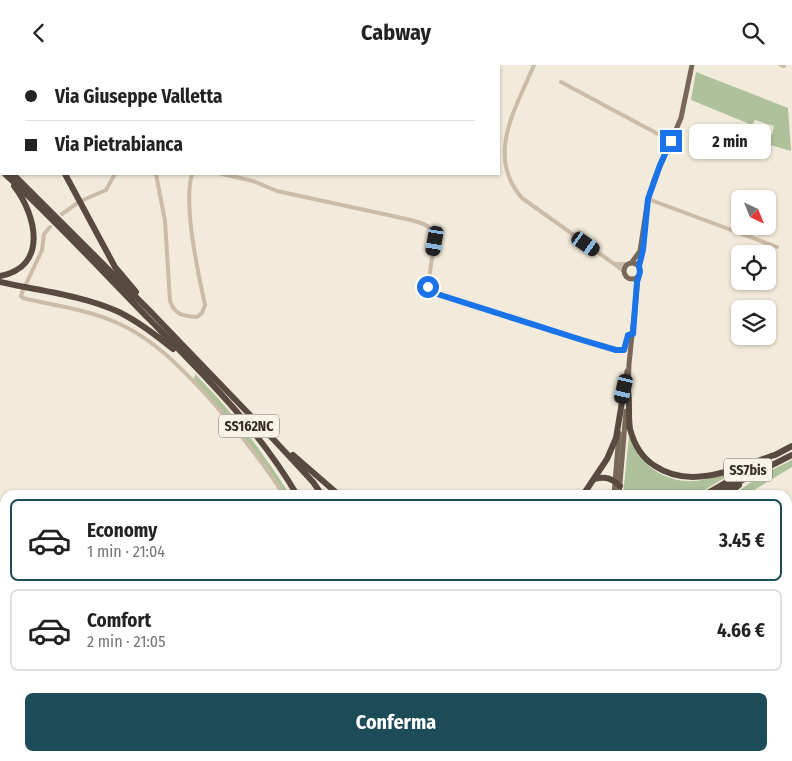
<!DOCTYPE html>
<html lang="it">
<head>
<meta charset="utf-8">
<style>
  :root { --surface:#fff; --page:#f2f2f2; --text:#222; --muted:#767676; --line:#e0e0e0; --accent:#1d4c59 }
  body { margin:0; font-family:"Fira Sans Condensed",sans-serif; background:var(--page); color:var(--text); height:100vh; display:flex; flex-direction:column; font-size:19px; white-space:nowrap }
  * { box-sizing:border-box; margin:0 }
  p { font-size:16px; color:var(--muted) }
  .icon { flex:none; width:28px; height:28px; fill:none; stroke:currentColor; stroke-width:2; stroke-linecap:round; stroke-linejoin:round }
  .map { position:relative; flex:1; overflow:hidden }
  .panel { position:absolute; left:0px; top:425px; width:792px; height:271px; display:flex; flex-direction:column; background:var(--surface); border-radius:15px 15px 0 0; box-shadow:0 1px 4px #0004 }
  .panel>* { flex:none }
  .banner { position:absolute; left:0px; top:0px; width:500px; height:110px; box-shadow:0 1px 4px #0004; display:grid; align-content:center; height:110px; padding:0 25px; background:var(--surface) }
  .needle { width:32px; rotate:137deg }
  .fabs { position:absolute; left:731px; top:125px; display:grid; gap:10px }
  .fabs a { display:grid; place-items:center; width:45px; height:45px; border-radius:8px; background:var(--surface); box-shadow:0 1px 4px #0004; font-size:25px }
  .end { position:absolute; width:22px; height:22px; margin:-11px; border:6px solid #1a73e8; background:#fff; box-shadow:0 0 0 2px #fff }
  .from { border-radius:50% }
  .bubble { position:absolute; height:35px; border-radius:8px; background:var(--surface); box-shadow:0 1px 4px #0004; font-size:16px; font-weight:700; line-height:35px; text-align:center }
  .car { position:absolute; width:15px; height:30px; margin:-15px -8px; border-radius:6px; box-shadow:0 0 4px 1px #0007; background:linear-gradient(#222 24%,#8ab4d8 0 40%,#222 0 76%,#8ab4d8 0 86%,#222 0) }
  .banner b { display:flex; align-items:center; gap:18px; height:48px; font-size:19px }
  .banner b+b { border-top:1px solid var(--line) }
  .banner i { width:12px; height:12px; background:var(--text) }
  ul { padding:9px 0 0; list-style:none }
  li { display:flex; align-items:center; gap:15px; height:82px; margin:0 10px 8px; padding:0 15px; border:2px solid var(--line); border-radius:8px }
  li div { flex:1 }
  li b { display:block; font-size:19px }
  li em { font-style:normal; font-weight:700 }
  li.current { border-color:var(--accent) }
  li>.icon { width:45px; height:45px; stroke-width:1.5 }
  .cta { display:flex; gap:10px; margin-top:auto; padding:10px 25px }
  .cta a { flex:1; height:58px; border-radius:8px; background:var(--accent); color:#fff; font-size:20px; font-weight:700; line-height:58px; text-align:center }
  header { display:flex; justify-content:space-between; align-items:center; height:65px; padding:0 25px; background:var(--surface); font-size:22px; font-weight:700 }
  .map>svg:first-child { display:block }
  .green { fill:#afc19b }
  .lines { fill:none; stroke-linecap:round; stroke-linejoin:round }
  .stream { stroke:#7aa6b0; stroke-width:1 }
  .minor { stroke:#cabca7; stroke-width:4 }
  .major { stroke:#796858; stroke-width:5 }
  .highway { stroke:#584a3f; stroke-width:6 }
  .route { stroke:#1a73e8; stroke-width:6 }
  .labels { text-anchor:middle; stroke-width:4.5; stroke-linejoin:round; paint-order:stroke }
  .shield { fill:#faf4e8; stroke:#726a62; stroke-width:1 }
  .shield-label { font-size:14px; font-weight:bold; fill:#372f28 }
</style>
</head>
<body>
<header><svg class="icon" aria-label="back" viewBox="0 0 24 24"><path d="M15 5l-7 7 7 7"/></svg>Cabway<svg class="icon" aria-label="search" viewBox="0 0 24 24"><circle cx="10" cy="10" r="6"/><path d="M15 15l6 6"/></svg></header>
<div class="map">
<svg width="792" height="696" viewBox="0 0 792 696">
  <rect width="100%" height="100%" fill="#f2ebdb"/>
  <path class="green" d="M696,7l92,36 3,43 -24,-7 -2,3 -15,-7v-3l8,2 3,-8 11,4 2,-9 -19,-6 -3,5 -61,-25z
    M195,309c37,37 67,77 95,121h-5l-9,-14 -82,-100z
    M629,371c10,28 35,47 65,45 14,-1 28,-6 42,-10l-40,24h-73z
    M792,395v7l-46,28h-12c17,-15 38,-25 58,-35z"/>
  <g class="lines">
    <path class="stream" d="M0,442l5,12
      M0,688l5,-21"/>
    <path class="minor" d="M128,0v1
      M534,0c-18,43 -49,91 -12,133l102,73
      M781,0l3,1
      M30,1l2,-1
      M0,15l1,-1
      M561,17l110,59
      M156,109l9,47 5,80c5,14 13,15 27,16l5,-4 3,-8c-7,-32 -22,-101 -13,-131
      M222,109l31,7 24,10 134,29c10,3 20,5 24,16l-7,51 3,5 3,1 186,58 5,-3 3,-13 5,-1
      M648,134l129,48
      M81,136l25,-11 9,-16
      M62,149l14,-10
      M616,199h11
      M26,219l16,-34 2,-16 6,-7
      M23,225l-2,6 2,2c31,8 63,11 92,24 34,14 59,39 84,65 31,34 60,69 85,108
      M788,602l4,1
      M788,646l4,-7
      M634,692l21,4
      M268,696l3,-5
      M759,696l3,-5"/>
    <path class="major" d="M632,197l8,-11 8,-52 6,-19 27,-62 11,-53
      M624 206a8 8 0 1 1 16 0a8 8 0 1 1-16 0Z
      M624,327l3,-21
      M628,327l1,-28 9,-87
      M614,430l5,-62
      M619,430l7,-84
      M634,691v5
      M512,696v-5"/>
    <path class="highway" d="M13,0l1,1
      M0,97l1,2
      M5,109c50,46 96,96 144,145 54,55 109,109 148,176
      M13,109l137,137 125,130 38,41 9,13
      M65,109l50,93 21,25
      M0,211c48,-9 37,-60 14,-90
      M0,217c40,9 82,13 119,30 20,10 37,23 54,37
      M628,325c2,13 0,26 2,39 4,15 12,29 25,37 37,25 85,1 122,-12
      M293,390l46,40
      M775,390l17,-9
      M594,414c12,-3 17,-1 26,7
      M583,430l24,-36 9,-21 8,-48
      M704,430l56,-32
      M713,430l79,-40
      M726,430l13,-10
      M352,696l1,-5
      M389,696l4,-5
      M397,696l4,-5"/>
  </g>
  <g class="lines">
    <path class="route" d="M428,222l3,5 3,1 148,47 34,10h8l4,-15 5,-1 4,-52 3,-10 -1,-6 4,-16 5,-51 12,-34 11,-24"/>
  </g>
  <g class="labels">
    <g class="shield">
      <rect x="219" y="349.5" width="60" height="23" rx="4"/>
      <rect x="724" y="393.5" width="48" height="23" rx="4"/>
    </g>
    <g class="shield-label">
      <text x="249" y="366">SS162NC</text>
      <text x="748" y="410">SS7bis</text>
    </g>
  </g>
</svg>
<div class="fabs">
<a><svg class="needle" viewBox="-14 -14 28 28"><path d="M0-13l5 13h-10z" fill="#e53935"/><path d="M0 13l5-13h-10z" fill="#767676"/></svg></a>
<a><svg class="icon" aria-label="locate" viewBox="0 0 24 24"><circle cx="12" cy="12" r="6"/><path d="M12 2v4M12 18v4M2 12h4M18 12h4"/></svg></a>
<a><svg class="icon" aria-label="layers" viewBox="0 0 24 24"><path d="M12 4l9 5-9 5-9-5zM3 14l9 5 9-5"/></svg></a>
</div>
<i class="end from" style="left:428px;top:222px"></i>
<i class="end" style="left:671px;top:76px"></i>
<div class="bubble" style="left:689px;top:59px;width:82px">2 min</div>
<i class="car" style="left:435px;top:176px;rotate:190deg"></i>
<i class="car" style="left:586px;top:179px;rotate:125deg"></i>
<i class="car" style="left:624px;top:324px;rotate:193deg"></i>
<div class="banner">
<b><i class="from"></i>Via Giuseppe Valletta</b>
<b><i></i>Via Pietrabianca</b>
</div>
<section class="panel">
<ul>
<li class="current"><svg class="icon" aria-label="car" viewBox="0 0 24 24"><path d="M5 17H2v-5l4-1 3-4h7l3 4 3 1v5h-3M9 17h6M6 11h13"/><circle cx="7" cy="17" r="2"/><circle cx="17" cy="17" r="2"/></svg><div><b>Economy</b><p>1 min · 21:04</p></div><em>3.45 €</em></li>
<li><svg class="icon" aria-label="car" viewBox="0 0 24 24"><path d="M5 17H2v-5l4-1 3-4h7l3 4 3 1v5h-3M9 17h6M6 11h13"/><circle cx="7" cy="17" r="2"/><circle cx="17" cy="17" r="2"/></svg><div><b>Comfort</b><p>2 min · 21:05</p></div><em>4.66 €</em></li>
</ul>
<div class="cta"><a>Conferma</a></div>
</section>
</div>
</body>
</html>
